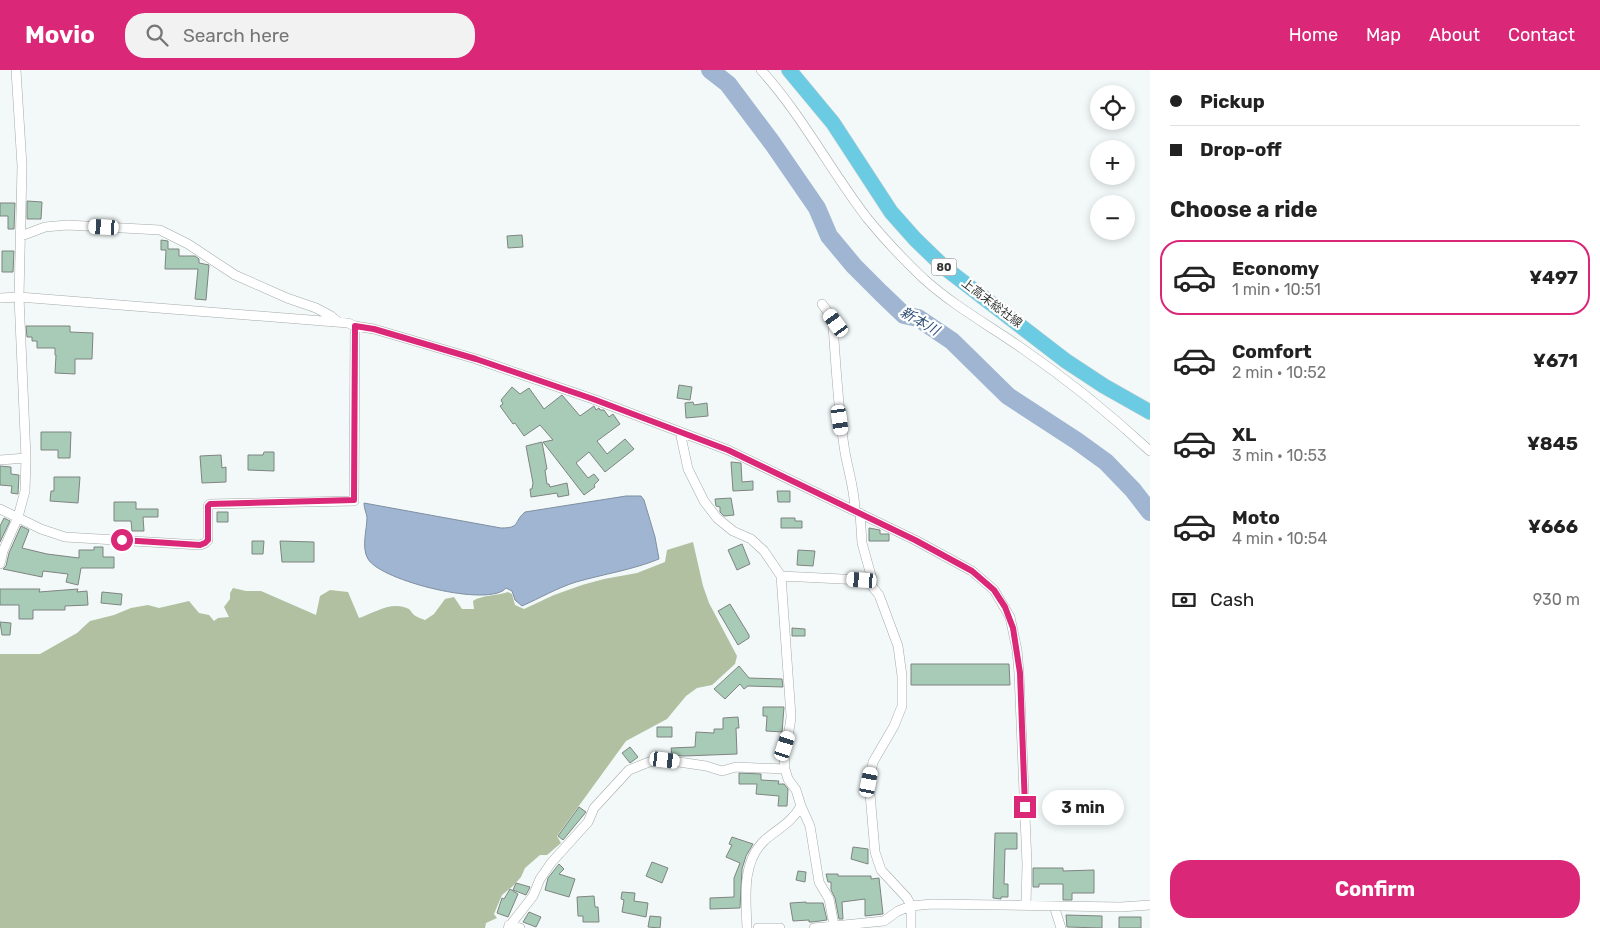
<!DOCTYPE html>
<html lang="en">
<head>
<meta charset="utf-8">
<style>
  :root { --surface:#fff; --page:#f2f2f2; --text:#222; --muted:#767676; --line:#e0e0e0; --accent:#db2777 }
  body { margin:0; font-family:Rubik,"Noto Sans JP",sans-serif; background:var(--page); color:var(--text); height:100vh; display:flex; flex-direction:column; font-size:19px; white-space:nowrap }
  * { box-sizing:border-box; margin:0 }
  p { font-size:16px; color:var(--muted) }
  .icon { flex:none; width:28px; height:28px; fill:none; stroke:currentColor; stroke-width:2; stroke-linecap:round; stroke-linejoin:round }
  .map { position:relative; flex:1; overflow:hidden }
  .panel { display:flex; flex-direction:column; background:var(--surface); width:450px }
  .panel>* { flex:none }
  .guide { display:grid; align-content:center; height:110px; padding:0 20px; background:var(--surface) }
  .fabs { position:absolute; left:1090px; top:15px; display:grid; gap:10px }
  .fabs a { display:grid; place-items:center; width:45px; height:45px; border-radius:50%; background:var(--surface); box-shadow:0 2px 8px #0003; font-size:25px }
  .end { position:absolute; width:22px; height:22px; margin:-11px; border:6px solid #db2777; background:#fff; box-shadow:0 0 0 2px #fff }
  .from { border-radius:50% }
  .bubble { position:absolute; height:35px; border-radius:18px; background:var(--surface); box-shadow:0 2px 8px #0003; font-size:16px; font-weight:700; line-height:35px; text-align:center }
  .car { position:absolute; width:15px; height:30px; margin:-15px -8px; border-radius:6px; box-shadow:0 0 4px 1px #0007; background:linear-gradient(#fff 24%,#345 0 40%,#fff 0 76%,#345 0 86%,#fff 0) }
  .guide b { display:flex; align-items:center; gap:18px; height:48px; font-size:19px }
  .guide b+b { border-top:1px solid var(--line) }
  .guide i { width:12px; height:12px; background:var(--text) }
  ul { padding:0; list-style:none }
  li { display:flex; align-items:center; gap:15px; height:75px; margin:0 10px 8px; padding:0 10px; border:2px solid transparent; border-radius:20px }
  li div { flex:1 }
  li b { display:block; font-size:19px }
  li em { font-style:normal; font-weight:700 }
  li.active { border-color:var(--accent) }
  li>.icon { width:45px; height:45px; stroke-width:1.5 }
  h2 { padding:0 20px; font-size:22px; line-height:60px }
  .pay { display:flex; align-items:center; gap:12px; height:55px; padding:0 20px; font-size:19px }
  .pay p { margin-inline-start:auto }
  .action { display:flex; gap:10px; margin-top:auto; padding:10px 20px }
  .action a { flex:1; height:58px; border-radius:20px; background:var(--accent); color:#fff; font-size:20px; font-weight:700; line-height:58px; text-align:center }
  header { display:flex; align-items:center; gap:30px; box-sizing:border-box; height:70px; padding:0 25px; background:var(--accent); color:#fff }
  header strong { font-size:24px }
  nav { display:flex; gap:28px; margin-inline-start:auto; font-size:18px }
  .search { width:350px; height:45px; background:var(--page); display:flex; align-items:center; gap:12px; box-sizing:border-box; padding:0 18px; border-radius:20px; color:var(--muted); font-size:19px }
  main { display:flex; flex:1; min-height:0 }
  .map>svg:first-child { display:block }
  .forest { fill:#b0c0a0 }
  .water { fill:#9fb5d1; stroke:#7f8fa2 }
  .lines { fill:none; stroke-linecap:round; stroke-linejoin:round }
  .river { stroke:#9fb5d1; stroke-width:18 }
  .building { fill:#a7cbb7; stroke:#7f8481 }
  .street-casing { stroke:#a4aaaa; stroke-width:10 }
  .primary-casing { stroke:#d2d3d3; stroke-width:16 }
  .street { stroke:#fff; stroke-width:9 }
  .primary { stroke:#6bcbe3; stroke-width:15 }
  .route { stroke:#db2777; stroke-width:6 }
  .labels { text-anchor:middle; stroke-width:4.5; stroke-linejoin:round; paint-order:stroke }
  .shield { fill:#fff; stroke:#717272; stroke-width:1 }
  .shield-label { font-size:11px; font-weight:bold; fill:#343636 }
  .street-label { font-size:12px; fill:#343636; stroke:#fff }
  .water-label { font-size:14px; font-style:italic; fill:#2f4f77; stroke:#fff }
</style>
</head>
<body>
<header>
<strong>Movio</strong>
<div class="search"><svg class="icon" aria-label="search" viewBox="0 0 24 24"><circle cx="10" cy="10" r="6"/><path d="M15 15l6 6"/></svg>Search here</div>
<nav><a>Home</a><a>Map</a><a>About</a><a>Contact</a></nav>
</header>
<main>
<div class="map">
<svg width="1150" height="858" viewBox="0 0 1150 858">
  <rect width="100%" height="100%" fill="#f2f9f8"/>
  <path class="forest" d="M693,472l10,44 6,17 28,53 -2,8 -23,21 -15,3 -11,8 -19,23 -41,22 -69,95 4,7 -14,12h-7l-15,13 -4,9 -8,9 -11,9 -8,19 3,4 -11,5 -1,5h-485v-274h40l37,-21 13,-12 24,-6 17,-7 17,-3 11,3 30,-7 10,12 10,2 5,6 4,-3 11,-1 -5,-10 6,-8v-6l3,-5 13,3h15l55,24 4,-19 10,-6 18,2 11,26c15,-5 33,-18 50,-9 1,1 4,5 5,6 3,2 8,4 11,5l9,-6 11,-15 9,-2 8,12h12l-1,-8c8,-6 24,-5 35,-9l4,2 3,11 9,4 30,-14 28,-10 22,-6 33,-6 28,-11 2,-12z"/>
  <path class="water" d="M626,426h15l3,4 11,37 4,22c-27,11 -55,15 -83,23 -19,6 -36,16 -54,24l-7,-6 -3,-9 -6,-3c-16,20 -125,-7 -138,-29 -7,-12 -1,-29 -1,-42 -1,-5 -3,-9 -3,-14l137,25c20,0 12,-6 24,-16z"/>
  <g class="lines">
    <path class="river" d="M710,0l18,14 45,60 44,64 12,28 25,30 27,27 23,22 14,3 34,23 56,55 69,45 29,21 27,28 17,22"/>
  </g>
  <path class="building" d="M27,131l15,1 -1,17h-14z
    M0,133h15l-1,26h-6v-13h-8z
    M522,165l1,12 -15,1 -1,-12z
    M161,170l7,1v8h11v7h16l4,3v4l10,2 -3,35 -11,-1 3,-30h-33l1,-19h-5z
    M2,181h12l-1,21h-11z
    M26,256h44v6l23,1 -1,26h-17v15l-20,-1 1,-18h-1v-7h-18v-7h-5v-4h-5z
    M679,315l13,2 -2,13 -13,-2z
    M512,317l8,7 9,-6 15,21 18,-14 18,21 14,-10 2,4 3,-2 1,2h4l5,7 4,-3 7,10 -23,17 10,13 18,-15 9,10 -29,23 -16,-20 -13,11 12,15 6,-4 5,6 -5,5 1,2 -11,8 -41,-53 10,-2 -13,-15 -16,11 -9,-13 -2,1 -13,-18 3,-2 -2,-4z
    M693,332l1,3 13,-2 1,13 -22,2 -1,-15z
    M41,362h30l-1,26h-12v-8h-17z
    M542,372l5,27 -2,1 2,14h2l1,3 17,-4 2,12 -11,2 -1,-4 -26,4 -1,-8h2l1,-6 -7,-37z
    M264,382h10v19l-26,-1v-15h15z
    M221,385l1,13 4,-1v15l-24,1 -2,-27z
    M731,392l10,1 1,19 11,-1v9l-20,1z
    M0,396l11,1v7l8,1 -1,19 -7,-1 1,-7 -12,-1z
    M54,407h26l-2,26 -28,-2 1,-10h3z
    M777,421h13v11h-12z
    M731,428l3,17 -10,1 -4,-4v-5l-4,-1 -1,-7z
    M114,432h22v7h22v8h-15l1,14h-12l-1,-10h-17z
    M217,442h11v10h-11z
    M4,448l6,3 -10,21v-16z
    M781,448h14v3h7v7h-21z
    M21,456l8,4 -7,18 25,6 32,4v-8h15v-3h9v10h11v11h-33l-3,17 -12,-3 2,-8 -25,-3 -1,6 -39,-8 3,-3 3,-13z
    M869,458l11,2v4h9v7h-20z
    M252,471h12l-1,13h-11z
    M280,471l34,1v20h-32z
    M742,474l8,20 -13,6 -9,-20z
    M798,480l17,1 -2,15 -16,-1z
    M0,519h40l-1,3 39,-3 -1,3 10,-1 1,14 -23,1v4h-32v9h-14v-14h-19z
    M102,522l20,2 -1,11 -20,-2z
    M730,534l19,31v3l-11,7 -20,-34z
    M0,552l11,1 -1,12h-8z
    M792,558l13,1v7h-13z
    M911,594h98l1,21h-99z
    M739,596l10,12 33,1 1,8 -35,-1 -4,3 -4,-5 -15,15 -11,-10z
    M763,637h21l-2,25 -16,-1 1,-15h-4z
    M738,647l1,11h-3l1,26 -53,2 -12,-1 -1,-7 24,-1 1,-15 18,1v-4h9v-11z
    M657,657h15v10h-15z
    M630,677l8,10 -8,6 -8,-10z
    M739,703l22,1v6l18,1 -1,3h6l4,5 -1,17h-9l1,-10 -23,-2 1,-10h-18z
    M579,737l7,5 -23,28 -5,-4z
    M995,763h22v16h-12l-1,35h4v13h-7v2l-8,-1z
    M732,767l21,7 -7,12 -4,13 -2,39 -30,1v-11l24,-1v-19l6,-15 -14,-6 6,-12 -3,-1z
    M853,777l15,2v15l-17,-5z
    M652,792l16,6 -6,15 -16,-7z
    M559,794l5,5 -5,5 16,5 -6,18 -24,-7 3,-12z
    M1033,798h30v3l31,-1v23h-22v7h-9v-16h-24v3h-6z
    M798,801l8,1 -1,10 -9,-2z
    M826,804h12v2h33v3l8,-1 4,36 -18,2v-17l-23,3 1,17h-4l-4,-21 -4,-8v-8h-3z
    M516,813l14,4 -4,8 -13,-5z
    M510,819l8,5 -10,23 -11,-4 5,-15 2,1z
    M622,822l13,1 -1,8 14,2 -2,14 -24,-5 2,-12 -3,-1z
    M594,826l1,11h3l1,15h-16v-6h-5l-1,-19z
    M806,832v1h17l4,17 -15,2h-3v-2l-16,1 -3,-18z
    M529,842l12,5 -5,10 -13,-5z
    M1066,845l36,1v12l-35,-1z
    M650,846l11,1 -1,11 -12,-1z
    M1119,847h22v11h-22z"/>
  <g class="lines">
    <g class="street-casing">
      <path id="street" d="M761,0c41,45 69,100 106,148 17,21 37,42 57,61 30,27 66,47 99,70 45,31 87,65 127,102
        M21,166l24,-9 22,-2 93,5 28,14 47,31 52,23 29,10 15,8 7,6
        M0,228l19,-1 329,26 7,3 19,3 102,30 117,40 135,51 187,90 57,31 22,19 16,27 7,33 2,23 8,191 -1,41
        M822,234l14,19 -3,3c3,40 5,80 11,120 3,22 11,43 11,65
        M0,390l26,-2
        M0,439l41,20 24,8 135,8 5,-2 3,-3v-34l2,-2 144,-3 1,-175
        M860,443l2,30 10,36 -1,6
        M0,494l3,-13 15,-34 7,-26 1,-33 -7,-161 3,-131 -6,-96
        M781,506l81,4 9,5 8,10 19,51 4,30v30l-8,20 -21,36 -4,20 6,70 6,18 26,28 4,8v22
        M785,699l3,10 8,11 5,16 9,20 9,56 10,17 5,26
        M1054,836l7,22
        M509,855l11,3
        M508,858l25,-32 7,-17 11,-16 37,-41 6,-14 35,-38 20,-8 16,-2 41,6 16,5 14,-4 49,2c-3,-18 5,-35 6,-53l-10,-140 -17,-25 -13,-12 -18,-8 -16,-13 -13,-17 -16,-32 -8,-37
        M747,858c-1,-29 -6,-66 18,-88 14,-12 26,-17 36,-34
        M758,858h22
        M814,858l70,-7 14,-10 13,-5 21,-2 189,3 29,-2"/>
    </g>
    <g class="primary-casing">
      <path id="primary" d="M789,0l44,53 58,89 24,27 30,29 121,93 38,25 46,26"/>
    </g>
    <use href="#street" class="street"/>
    <use href="#primary" class="primary"/>
  </g>
  <g class="lines">
    <path class="route" d="M122,470l78,5 5,-2 3,-3v-34l2,-2 144,-4 1,-174 19,3 102,30 117,40 135,51 187,90 57,31 22,19 11,17 8,21 7,45 5,134"/>
  </g>
  <g class="labels">
    <rect class="shield" x="931.5" y="188.5" width="25" height="17" rx="4"/>
    <g class="shield-label">
      <text x="944" y="201">80</text>
    </g>
    <g class="street-label">
      <text transform="translate(992 233) rotate(37)" y="4">上高末総社線</text>
    </g>
    <g class="water-label">
      <text transform="translate(920 251) rotate(30)" y="5">新本川</text>
    </g>
  </g>
</svg>
<div class="fabs">
<a><svg class="icon" aria-label="locate" viewBox="0 0 24 24"><circle cx="12" cy="12" r="6"/><path d="M12 2v4M12 18v4M2 12h4M18 12h4"/></svg></a>
<a>+</a>
<a>−</a>
</div>
<i class="end from" style="left:122px;top:470px"></i>
<i class="end" style="left:1025px;top:737px"></i>
<div class="bubble" style="left:1042px;top:720px;width:82px">3 min</div>
<i class="car" style="left:104px;top:157px;rotate:273deg"></i>
<i class="car" style="left:836px;top:253px;rotate:324deg"></i>
<i class="car" style="left:840px;top:350px;rotate:172deg"></i>
<i class="car" style="left:862px;top:510px;rotate:274deg"></i>
<i class="car" style="left:785px;top:676px;rotate:18deg"></i>
<i class="car" style="left:665px;top:690px;rotate:97deg"></i>
<i class="car" style="left:869px;top:712px;rotate:11deg"></i>
</div>
<section class="panel">
<div class="guide">
<b><i class="from"></i>Pickup</b>
<b><i></i>Drop-off</b>
</div>
<h2>Choose a ride</h2>
<ul>
<li class="active"><svg class="icon" aria-label="car" viewBox="0 0 24 24"><path d="M5 17H2v-5l4-1 3-4h7l3 4 3 1v5h-3M9 17h6M6 11h13"/><circle cx="7" cy="17" r="2"/><circle cx="17" cy="17" r="2"/></svg><div><b>Economy</b><p>1 min · 10:51</p></div><em>¥497</em></li>
<li><svg class="icon" aria-label="car" viewBox="0 0 24 24"><path d="M5 17H2v-5l4-1 3-4h7l3 4 3 1v5h-3M9 17h6M6 11h13"/><circle cx="7" cy="17" r="2"/><circle cx="17" cy="17" r="2"/></svg><div><b>Comfort</b><p>2 min · 10:52</p></div><em>¥671</em></li>
<li><svg class="icon" aria-label="car" viewBox="0 0 24 24"><path d="M5 17H2v-5l4-1 3-4h7l3 4 3 1v5h-3M9 17h6M6 11h13"/><circle cx="7" cy="17" r="2"/><circle cx="17" cy="17" r="2"/></svg><div><b>XL</b><p>3 min · 10:53</p></div><em>¥845</em></li>
<li><svg class="icon" aria-label="car" viewBox="0 0 24 24"><path d="M5 17H2v-5l4-1 3-4h7l3 4 3 1v5h-3M9 17h6M6 11h13"/><circle cx="7" cy="17" r="2"/><circle cx="17" cy="17" r="2"/></svg><div><b>Moto</b><p>4 min · 10:54</p></div><em>¥666</em></li>
</ul>
<div class="pay"><svg class="icon" aria-label="cash" viewBox="0 0 24 24"><path d="M3 7h18v10H3z"/><circle cx="12" cy="12" r="2"/></svg>Cash<p>930 m</p></div>
<div class="action"><a>Confirm</a></div>
</section>
</main>
</body>
</html>
